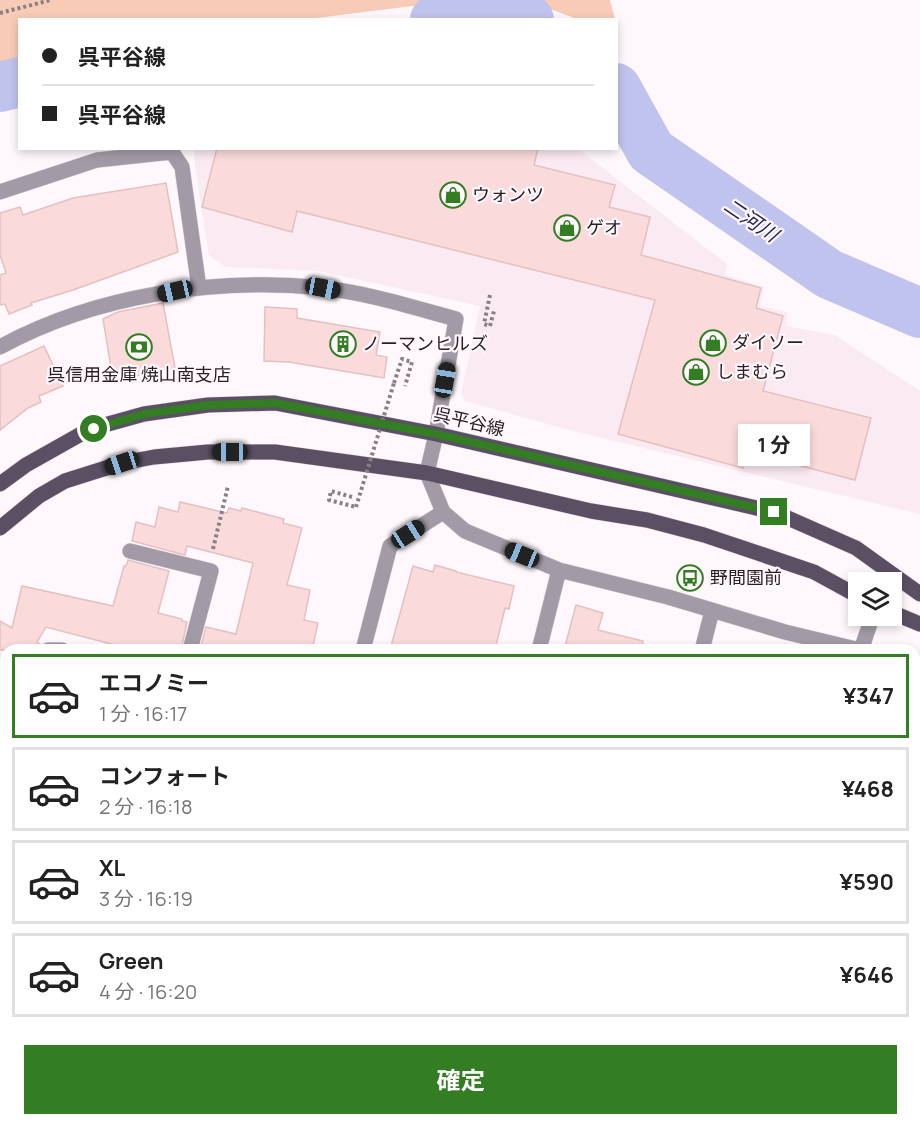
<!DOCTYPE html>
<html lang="ja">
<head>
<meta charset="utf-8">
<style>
  :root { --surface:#fff; --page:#f2f2f2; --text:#222; --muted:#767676; --line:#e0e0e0; --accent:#337d23 }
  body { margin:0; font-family:Manrope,"Noto Sans JP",sans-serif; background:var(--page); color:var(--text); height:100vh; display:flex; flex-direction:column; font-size:22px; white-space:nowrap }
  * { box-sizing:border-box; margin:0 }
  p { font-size:20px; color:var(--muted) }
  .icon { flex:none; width:33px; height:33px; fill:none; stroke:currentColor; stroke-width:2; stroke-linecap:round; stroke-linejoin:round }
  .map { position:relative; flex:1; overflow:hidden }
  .drawer { position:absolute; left:0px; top:644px; width:921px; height:482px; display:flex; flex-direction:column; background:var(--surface); border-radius:18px 18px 0 0; box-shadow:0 3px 9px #0003 }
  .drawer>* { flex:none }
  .top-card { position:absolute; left:18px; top:18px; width:600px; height:132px; border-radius:0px; box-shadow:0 3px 9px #0003; display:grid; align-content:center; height:132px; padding:0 24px; background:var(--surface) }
  .tools { position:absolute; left:848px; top:572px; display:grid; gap:12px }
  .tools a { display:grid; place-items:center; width:54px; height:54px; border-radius:0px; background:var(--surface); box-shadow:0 3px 9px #0003; font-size:30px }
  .end { position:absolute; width:27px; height:27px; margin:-14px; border:8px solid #337d23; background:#fff; box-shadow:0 0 0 3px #fff }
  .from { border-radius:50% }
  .bubble { position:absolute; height:42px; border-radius:0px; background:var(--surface); box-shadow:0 3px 9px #0003; font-size:20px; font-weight:700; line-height:42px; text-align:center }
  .car { position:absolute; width:18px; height:36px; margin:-18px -9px; border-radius:8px; box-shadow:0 0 4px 2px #0007; background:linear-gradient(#222 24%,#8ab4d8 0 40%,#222 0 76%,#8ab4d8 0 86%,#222 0) }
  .top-card b { display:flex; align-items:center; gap:21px; height:57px; font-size:22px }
  .top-card b+b { border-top:2px solid var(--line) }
  .top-card i { width:15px; height:15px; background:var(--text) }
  ul { padding:10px 0 0; list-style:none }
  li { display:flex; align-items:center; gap:18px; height:84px; margin:0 12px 9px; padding:0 12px; border:3px solid var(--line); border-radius:0px }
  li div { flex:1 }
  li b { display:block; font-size:22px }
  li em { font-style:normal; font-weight:700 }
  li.active { border-color:var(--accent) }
  li>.icon { width:54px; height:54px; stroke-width:1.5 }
  .primary-button { display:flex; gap:12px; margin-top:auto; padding:12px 24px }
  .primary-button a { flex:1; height:69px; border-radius:0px; background:var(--accent); color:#fff; font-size:24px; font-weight:700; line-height:69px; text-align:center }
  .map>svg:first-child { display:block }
  .built { fill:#faeaf2 }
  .green { fill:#f8cbb6 }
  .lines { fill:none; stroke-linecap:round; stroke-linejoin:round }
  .river { stroke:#c0c3ed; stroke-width:50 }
  .building { fill:#fadadb; stroke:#e4c0c1; stroke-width:1.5 }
  .minor-casing { stroke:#dcd4d9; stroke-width:16 }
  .major-casing { stroke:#dcd4d9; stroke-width:16 }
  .path { stroke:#898085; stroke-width:4; stroke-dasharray:3 3; stroke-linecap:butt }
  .minor { stroke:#a29ba7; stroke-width:15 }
  .major { stroke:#5b4f63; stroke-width:15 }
  .path-bridge { stroke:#898085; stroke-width:4; stroke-dasharray:3 3; stroke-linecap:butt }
  .route { stroke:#337d23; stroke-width:8 }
  .labels { text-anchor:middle; stroke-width:4.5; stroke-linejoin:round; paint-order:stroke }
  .poi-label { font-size:18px; fill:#2a1e25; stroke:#fef7fb; text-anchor:start }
  .street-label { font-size:18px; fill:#2a1e25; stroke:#fef7fb }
  .water-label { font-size:20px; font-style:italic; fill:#252255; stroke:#fef7fb }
</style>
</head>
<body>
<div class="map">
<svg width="920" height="1124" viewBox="0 0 920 1124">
  <rect width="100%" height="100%" fill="#fef7fb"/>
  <path class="built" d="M195,148l383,1 149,115 -2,11 39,12 -4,19 27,6 -1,14 48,9 86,56v123l-343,-82 -112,-31 -4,-8 19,-87 -161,-35 -93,-4 -17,-11 -15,-98z"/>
  <path class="green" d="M0,0h461l-161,20h-280l-1,42 -19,6z
    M525,0h85l5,19h-38z
    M0,821l6,10v288h44l-4,5h-46z"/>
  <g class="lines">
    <path class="river" d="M435,20l38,-8h33l23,8
      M0,87l20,-5
      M616,88l35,63 178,123 91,39"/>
  </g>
  <path class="building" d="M217,148h321l-4,17 81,20 -6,22 41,10 -9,38 120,33 -5,20 27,8 -20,75 108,27 -16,62 -107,-28 -5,16 -125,-34 37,-134 -358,-89 -5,21 -90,-25z
    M166,183l12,69 -105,38 -42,13 1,2 -23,9 -4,-10 -5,1v-30l6,-2 -6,-18v-42l20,-6 3,8 50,-17z
    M163,303l12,65 -62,12 -10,-61 15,-7z
    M265,307l32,2v9l83,14 -4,23 11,2 -3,21 -95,-16 -25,-1z
    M44,346l19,40 -24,10 2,6 -13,6 -28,22v-64z
    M180,502l47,11 2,-5 12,3 1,-3 42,11 -1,4 19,5 -15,57 23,5 -6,30 14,3 -6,27h-112l6,-23 30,7 17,-71 -66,-17 -2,9 -53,-14 4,-19 19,5 4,-20 19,5z
    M128,560l41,11 -11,42 24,6v2l5,1 -6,28h-47l-88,-23 -9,15 3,2 -2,6h-38v-29l12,7 10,-42 91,20 11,-40h2z
    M435,565l21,6v1l58,14 -5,23 -4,-1 -10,42h-105l23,-84 20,6z
    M576,605l27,8 -5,17 45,11 -1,9h-78z"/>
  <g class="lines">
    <g class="minor-casing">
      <path id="minor" d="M0,192l97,-32 75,-8 10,15 17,121
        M0,347c95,-52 216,-70 323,-59 45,5 89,19 133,31l-20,115 -9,39 16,39 22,19 94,39 109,27 117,35 75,18
        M130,551l81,20 -21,79
        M48,650h14
        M363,650l27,-104 53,-34
        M539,650l20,-80
        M702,650l10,-39
        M861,650l12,-35
        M915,662l5,1
        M0,790l6,8
        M915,952l5,-3
        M383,1119l19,5
        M74,1124l3,-5
        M418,1124l1,-5
        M585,1124l1,-5
        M744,1124l1,-5"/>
    </g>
    <g class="major-casing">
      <path id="major" d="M0,484l26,-19 55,-31 27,-10 36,-10 64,-9 67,-2 161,31 338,78 82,36 64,46
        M0,528l39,-32 26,-15 57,-18 32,-6 54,-5h67l152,21 164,38 56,9 57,15 110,37 44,24
        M891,612l29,12"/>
    </g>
    <path class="path" d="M0,13l51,-13
      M490,295l-6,29 6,2 4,-15
      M394,383l8,-24 10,3 -7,24
      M352,497l-21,-6 -2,9 27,7
      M213,549l15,-63"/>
    <use href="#minor" class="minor"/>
    <use href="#major" class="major"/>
    <path class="path-bridge" d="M356,507l38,-124"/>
  </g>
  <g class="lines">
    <path class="route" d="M94,429l50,-15 43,-6 21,-3 67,-2 161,31 338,78"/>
  </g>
  <defs>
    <g id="shop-ring" transform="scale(1.35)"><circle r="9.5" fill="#fef7fb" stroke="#337d23" stroke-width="1.5"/><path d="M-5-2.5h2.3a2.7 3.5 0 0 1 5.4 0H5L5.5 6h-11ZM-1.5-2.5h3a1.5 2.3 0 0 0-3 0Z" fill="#337d23"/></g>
    <g id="building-ring" transform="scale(1.35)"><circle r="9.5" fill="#fef7fb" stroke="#337d23" stroke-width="1.5"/><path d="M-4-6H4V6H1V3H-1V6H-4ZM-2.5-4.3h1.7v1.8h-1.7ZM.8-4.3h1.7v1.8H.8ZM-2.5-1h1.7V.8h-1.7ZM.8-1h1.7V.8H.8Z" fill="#337d23"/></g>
    <g id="bank-ring" transform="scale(1.35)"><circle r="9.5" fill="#fef7fb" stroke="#337d23" stroke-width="1.5"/><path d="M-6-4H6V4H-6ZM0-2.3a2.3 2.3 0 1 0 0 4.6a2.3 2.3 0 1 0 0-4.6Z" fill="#337d23"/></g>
    <g id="bus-ring" transform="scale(1.35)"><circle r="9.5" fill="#fef7fb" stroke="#337d23" stroke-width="1.5"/><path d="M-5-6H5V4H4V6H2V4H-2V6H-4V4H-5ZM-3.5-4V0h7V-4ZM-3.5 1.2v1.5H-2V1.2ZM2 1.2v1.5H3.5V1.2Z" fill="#337d23"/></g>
  </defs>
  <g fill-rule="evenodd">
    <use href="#shop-ring" x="453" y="195"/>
    <use href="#shop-ring" x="567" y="228"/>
    <use href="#shop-ring" x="713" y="343"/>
    <use href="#building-ring" x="343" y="344"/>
    <use href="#bank-ring" x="139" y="347"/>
    <use href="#shop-ring" x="696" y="372"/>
    <use href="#bus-ring" x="690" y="578"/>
  </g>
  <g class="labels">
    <g class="poi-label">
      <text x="472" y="201">ウォンツ</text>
      <text x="586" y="234">ゲオ</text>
      <text x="732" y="349">ダイソー</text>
      <text x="362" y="350">ノーマンヒルズ</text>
      <text x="716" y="378">しまむら</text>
      <text x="139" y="381" text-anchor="middle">呉信用金庫 焼山南支店</text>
      <text x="710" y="584">野間園前</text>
    </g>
    <g class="street-label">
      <text transform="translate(469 422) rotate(13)" y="6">呉平谷線</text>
    </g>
    <g class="water-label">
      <text transform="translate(751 220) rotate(34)" y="7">二河川</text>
    </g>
  </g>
</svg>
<div class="tools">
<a><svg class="icon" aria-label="layers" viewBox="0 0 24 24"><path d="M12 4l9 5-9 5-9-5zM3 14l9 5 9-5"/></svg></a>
</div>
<i class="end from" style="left:94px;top:429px"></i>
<i class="end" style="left:774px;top:512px"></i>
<div class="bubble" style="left:738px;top:424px;width:72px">1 分</div>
<i class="car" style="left:323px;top:288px;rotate:101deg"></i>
<i class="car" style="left:175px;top:291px;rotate:257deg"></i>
<i class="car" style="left:445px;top:380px;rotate:10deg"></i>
<i class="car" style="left:230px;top:452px;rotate:270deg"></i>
<i class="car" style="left:122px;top:463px;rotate:252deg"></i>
<i class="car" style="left:408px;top:534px;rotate:58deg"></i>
<i class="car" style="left:522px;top:555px;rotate:292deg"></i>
<div class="top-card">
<b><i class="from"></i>呉平谷線</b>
<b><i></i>呉平谷線</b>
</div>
<section class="drawer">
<ul>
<li class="active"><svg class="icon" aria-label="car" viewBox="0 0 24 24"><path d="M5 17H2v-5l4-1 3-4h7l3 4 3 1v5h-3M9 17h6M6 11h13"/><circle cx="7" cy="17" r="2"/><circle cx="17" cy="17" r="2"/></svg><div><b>エコノミー</b><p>1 分 · 16:17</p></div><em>¥347</em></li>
<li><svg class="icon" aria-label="car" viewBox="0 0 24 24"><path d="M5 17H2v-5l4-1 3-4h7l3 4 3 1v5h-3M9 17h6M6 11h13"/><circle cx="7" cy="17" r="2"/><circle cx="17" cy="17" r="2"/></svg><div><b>コンフォート</b><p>2 分 · 16:18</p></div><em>¥468</em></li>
<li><svg class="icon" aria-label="car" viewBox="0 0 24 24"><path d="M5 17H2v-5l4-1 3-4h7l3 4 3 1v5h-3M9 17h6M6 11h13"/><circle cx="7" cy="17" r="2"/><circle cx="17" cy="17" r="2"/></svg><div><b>XL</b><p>3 分 · 16:19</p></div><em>¥590</em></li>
<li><svg class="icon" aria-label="car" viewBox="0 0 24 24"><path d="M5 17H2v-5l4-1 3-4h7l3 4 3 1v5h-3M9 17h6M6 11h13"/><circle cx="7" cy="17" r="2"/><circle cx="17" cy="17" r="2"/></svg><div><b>Green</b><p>4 分 · 16:20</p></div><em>¥646</em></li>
</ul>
<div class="primary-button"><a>確定</a></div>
</section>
</div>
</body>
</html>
